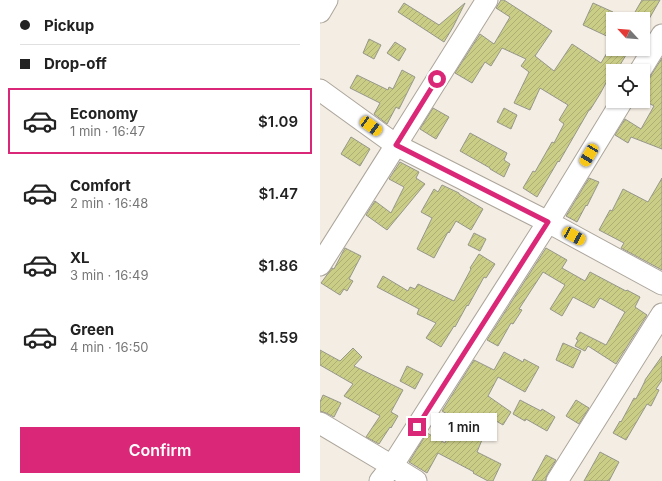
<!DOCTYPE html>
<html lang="en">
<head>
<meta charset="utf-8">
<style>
  :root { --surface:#fff; --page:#f2f2f2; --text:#222; --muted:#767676; --line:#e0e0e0; --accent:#db2777 }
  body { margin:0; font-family:Inter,sans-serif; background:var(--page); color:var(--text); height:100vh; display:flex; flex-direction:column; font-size:15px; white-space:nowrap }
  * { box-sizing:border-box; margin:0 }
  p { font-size:13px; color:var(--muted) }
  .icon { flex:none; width:22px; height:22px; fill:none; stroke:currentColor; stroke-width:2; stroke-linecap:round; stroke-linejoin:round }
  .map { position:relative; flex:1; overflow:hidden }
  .details { display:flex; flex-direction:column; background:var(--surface); width:320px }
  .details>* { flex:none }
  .top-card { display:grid; align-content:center; height:88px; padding:0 20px; background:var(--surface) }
  .needle { width:26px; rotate:296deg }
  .controls { position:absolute; left:286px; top:12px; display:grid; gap:8px }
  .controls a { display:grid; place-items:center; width:44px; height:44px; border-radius:0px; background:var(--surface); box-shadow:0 1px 3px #0004; font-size:20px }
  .end { position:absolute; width:18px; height:18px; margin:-9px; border:5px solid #db2777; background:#fff; box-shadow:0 0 0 2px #fff }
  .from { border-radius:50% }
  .bubble { position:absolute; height:28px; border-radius:0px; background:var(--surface); box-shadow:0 1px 3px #0004; font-size:13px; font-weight:600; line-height:28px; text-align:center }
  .car { position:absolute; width:12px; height:24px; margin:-12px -6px; border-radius:5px; box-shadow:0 0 3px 1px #0007; background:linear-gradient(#f5c518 24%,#345 0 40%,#f5c518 0 76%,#345 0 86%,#f5c518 0) }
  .top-card b { display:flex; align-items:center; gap:14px; height:38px; font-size:15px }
  .top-card b+b { border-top:1px solid var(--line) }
  .top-card i { width:10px; height:10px; background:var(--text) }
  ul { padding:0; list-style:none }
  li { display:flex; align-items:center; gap:12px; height:66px; margin:0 8px 6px; padding:0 12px; border:2px solid transparent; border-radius:0px }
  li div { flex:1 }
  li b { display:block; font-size:15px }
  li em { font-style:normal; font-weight:600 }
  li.selected { border-color:var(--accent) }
  li>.icon { width:36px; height:36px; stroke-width:1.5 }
  .button { display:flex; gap:8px; margin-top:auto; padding:8px 20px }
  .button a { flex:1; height:46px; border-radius:0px; background:var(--accent); color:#fff; font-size:16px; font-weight:600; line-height:46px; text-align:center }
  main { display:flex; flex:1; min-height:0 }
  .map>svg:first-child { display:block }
  .building { fill:url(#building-hatch); stroke:#96978b }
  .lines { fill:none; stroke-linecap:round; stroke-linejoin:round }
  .minor-casing { stroke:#aca59b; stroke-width:23 }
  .minor { stroke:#fff; stroke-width:21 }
  .route { stroke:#db2777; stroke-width:5 }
</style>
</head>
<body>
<main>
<section class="details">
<div class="top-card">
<b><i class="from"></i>Pickup</b>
<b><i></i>Drop-off</b>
</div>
<ul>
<li class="selected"><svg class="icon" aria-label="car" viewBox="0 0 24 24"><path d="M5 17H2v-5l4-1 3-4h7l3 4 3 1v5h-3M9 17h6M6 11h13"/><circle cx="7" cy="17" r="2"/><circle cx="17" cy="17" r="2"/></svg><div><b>Economy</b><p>1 min · 16:47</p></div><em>$1.09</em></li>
<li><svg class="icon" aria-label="car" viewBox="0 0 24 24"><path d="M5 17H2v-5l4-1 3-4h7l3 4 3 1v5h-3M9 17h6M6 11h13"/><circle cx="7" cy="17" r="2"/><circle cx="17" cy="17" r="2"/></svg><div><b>Comfort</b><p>2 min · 16:48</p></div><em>$1.47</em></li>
<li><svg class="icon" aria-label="car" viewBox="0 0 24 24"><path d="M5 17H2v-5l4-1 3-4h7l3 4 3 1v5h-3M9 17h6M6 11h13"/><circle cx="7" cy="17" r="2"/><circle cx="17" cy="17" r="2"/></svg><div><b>XL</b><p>3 min · 16:49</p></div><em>$1.86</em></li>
<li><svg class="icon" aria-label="car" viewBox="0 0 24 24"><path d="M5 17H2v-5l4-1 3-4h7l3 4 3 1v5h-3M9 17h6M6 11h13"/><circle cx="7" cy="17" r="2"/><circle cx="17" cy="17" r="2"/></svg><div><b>Green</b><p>4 min · 16:50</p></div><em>$1.59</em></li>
</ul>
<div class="button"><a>Confirm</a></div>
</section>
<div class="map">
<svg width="342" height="481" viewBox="0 0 342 481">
  <defs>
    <pattern id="building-hatch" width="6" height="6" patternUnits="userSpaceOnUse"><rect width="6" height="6" fill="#cacd86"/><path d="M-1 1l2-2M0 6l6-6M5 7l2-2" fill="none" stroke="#aeb073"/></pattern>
  </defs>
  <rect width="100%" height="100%" fill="#f4ede3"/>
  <path class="building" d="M181,0h3l48,31 -17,25 19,15 18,-27 29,19 10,-17 2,1v2h4l9,6 -9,15 -3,-2 -14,26 -10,16h-1l-30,52 -1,-1 -21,36 -14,-9 10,-17 2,1 17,-30 2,1 10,-19 -5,-4 9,-15 -28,-17 -10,22 -16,-7 15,-31 -8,-6 5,-7 -24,-11 -11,18 -6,-4 -13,21 -17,-10 25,-39 14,10 16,-27 -14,-9z
    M322,0h18l-11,19h-18z
    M84,3l35,22 26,-22 -12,24 -9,15 -46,-30z
    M273,3l20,9v27l-30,-14z
    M49,39l12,6 -7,14 -11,-6z
    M75,42l11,7 -7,12 -12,-8z
    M342,58v91l-31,-12 -3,6 -13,-8 10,-16 16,10 13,-23 -11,-6v-12z
    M82,70l13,7 -16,32 -3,-2 -9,17 -13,-10 6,-11 -30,-15 7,-13 31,15 1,-3 4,2z
    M113,108l16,9 -13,22 -16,-10z
    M184,108l13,7 -6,14 -14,-7z
    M150,133l37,20 -3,7 6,4 -6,13 -14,-8v-1l-30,-17z
    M31,137l19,12 -10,17 -19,-12z
    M80,162l19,10 -3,6 9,6 -38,46 -21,-15 9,-14 16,12 13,-26 -15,-8z
    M269,178l10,4 -12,24 -1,-1 -9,17 -11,-6z
    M342,178v92l-41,-22 3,-5 -25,-13 11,-20 2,1 11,-22 25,13z
    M122,185l17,8v1l24,15 -12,21 -15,-9 -7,12 -1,-1 -14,26 -17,-9 15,-31 -11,-6 13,-23 4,3z
    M154,233l12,6 -6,12 -12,-6z
    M25,248l16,8 -12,23 4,2 -6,10 -3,-2 -4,6 -19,-12 11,-15 2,1z
    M226,248l21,12 -5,8 23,13 5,-9 36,19 1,-1 13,7 -5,10 12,8 -31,49 -28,-18 -3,5 -10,-5 3,-6 -2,-1 4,-7 26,13 19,-33 -25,-14 -6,10 -21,-11 -11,19 -12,-7 15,-24 -22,-13 -24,37 3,1 -9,14 -2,-1 -13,23 -11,-6z
    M159,254l16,10 -9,14 -2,-1 -16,29 -1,-1 -12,22 -1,-1 -13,21 -15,-9 10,-15 -19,-9 2,-5 -42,-22 6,-11 25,15 2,-4 5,2 3,-5 36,17 17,-32 -1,-1z
    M243,343l18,8 -8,17 -17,-8z
    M33,348l9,9 -8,9 49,24 -12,22 7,4 -7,12 -1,-1 -11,17 -13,-7 14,-21 -36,-20 9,-12 -33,-19v-15l20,11z
    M184,352l19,10 1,-3 15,8 -14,25 -27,-15 -10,19 23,16 -8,13 -12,-7 -14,34 24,12 -8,17h-5l-15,-8 1,-1 -36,-19 -11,20 -18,-11 18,-29 18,10 11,-24 -14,-8 32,-51 20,10z
    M342,356v24l-6,9 3,1 -8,16 -4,-2 -21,36 -13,-7 7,-12 1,1 13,-24 2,1 9,-18v-1z
    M87,366l16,8 -8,15 -15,-8z
    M3,395l18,8 -7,14 -8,-4 -6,-2v-9z
    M200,400l21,11 1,-2 13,8 -8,14 -21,-12 -1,2 -12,-7z
    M256,400l13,8 -10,16 -13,-8z
    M280,452l19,10 -10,19h-25z
    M226,455l10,5 -9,15 -2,6h-13z"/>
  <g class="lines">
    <g class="minor-casing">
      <path id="minor" d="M0,12l7,-12
        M320,71l22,-36
        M0,90l76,55 91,-145
        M0,265l76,-120 152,77 114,62
        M0,423l72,43 24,15
        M60,481l12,-15 156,-244 74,-121
        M237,481l105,-167"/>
    </g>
    <use href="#minor" class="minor"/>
  </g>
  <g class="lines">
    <path class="route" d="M97,427l131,-205 -152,-77 41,-66"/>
  </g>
</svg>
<div class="controls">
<a><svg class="needle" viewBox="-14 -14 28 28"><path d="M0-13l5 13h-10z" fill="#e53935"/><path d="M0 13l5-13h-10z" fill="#767676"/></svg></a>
<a><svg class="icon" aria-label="locate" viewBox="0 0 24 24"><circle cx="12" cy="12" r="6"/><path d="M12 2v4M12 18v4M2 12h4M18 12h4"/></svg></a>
</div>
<i class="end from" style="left:117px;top:79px"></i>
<i class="end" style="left:97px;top:427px"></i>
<div class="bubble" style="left:111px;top:413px;width:66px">1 min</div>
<i class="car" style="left:51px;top:126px;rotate:126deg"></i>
<i class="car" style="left:269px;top:155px;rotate:211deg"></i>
<i class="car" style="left:254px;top:236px;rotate:119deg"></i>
</div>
</main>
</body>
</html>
